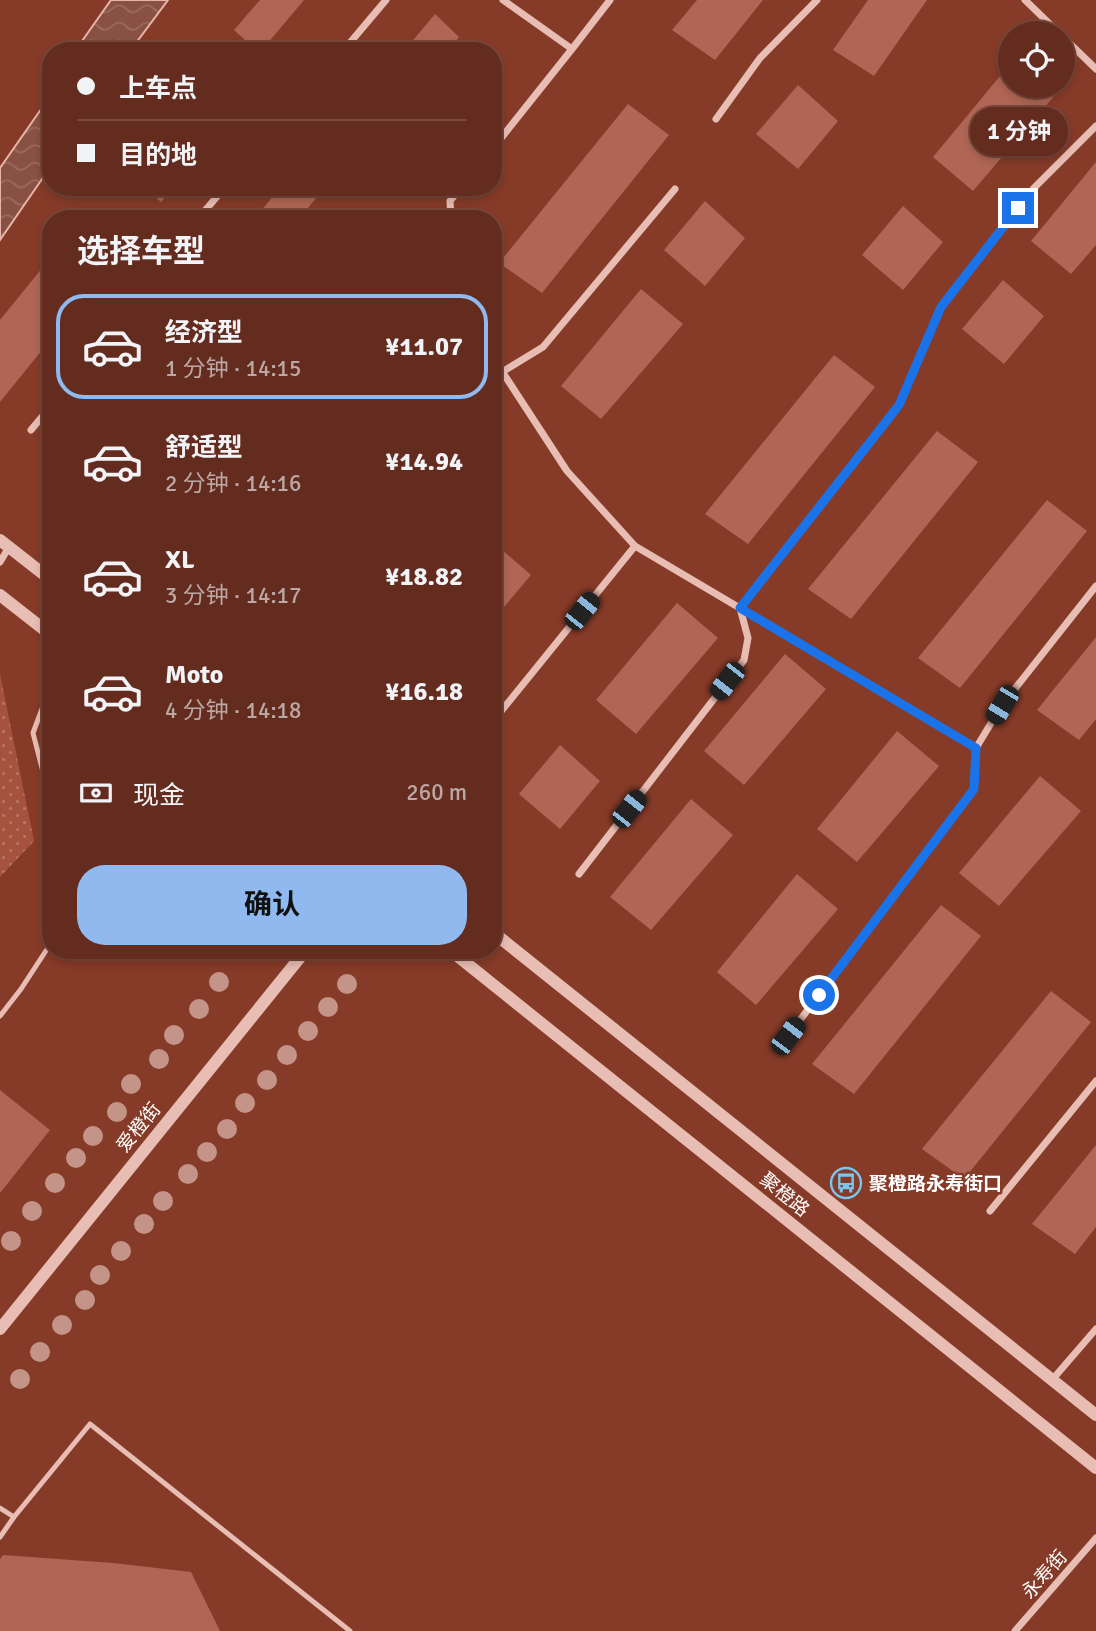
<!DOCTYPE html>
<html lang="zh">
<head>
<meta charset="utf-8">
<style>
  :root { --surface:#642c1e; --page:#6c382b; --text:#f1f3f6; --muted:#bba7a4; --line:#78483c; --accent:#90b9f0 }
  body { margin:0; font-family:Signika,"Noto Sans SC",sans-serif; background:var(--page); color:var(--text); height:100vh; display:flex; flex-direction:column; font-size:26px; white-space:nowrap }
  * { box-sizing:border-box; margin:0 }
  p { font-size:23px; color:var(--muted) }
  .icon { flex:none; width:38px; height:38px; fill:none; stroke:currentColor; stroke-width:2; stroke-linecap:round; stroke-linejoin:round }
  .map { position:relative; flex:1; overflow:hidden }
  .details { position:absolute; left:42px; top:210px; width:460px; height:749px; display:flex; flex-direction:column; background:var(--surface); border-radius:28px; box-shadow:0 4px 10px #0003,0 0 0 2px var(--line) }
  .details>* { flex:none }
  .guide { position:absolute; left:42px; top:42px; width:460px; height:154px; border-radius:28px; box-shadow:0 4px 10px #0003,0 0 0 2px var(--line); display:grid; align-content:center; height:154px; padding:0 35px; background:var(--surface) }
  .buttons { position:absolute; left:998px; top:21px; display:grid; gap:14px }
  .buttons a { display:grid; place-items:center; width:77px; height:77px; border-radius:50%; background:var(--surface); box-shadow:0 4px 10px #0003,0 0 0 2px var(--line); font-size:35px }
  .end { position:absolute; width:32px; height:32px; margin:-16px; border:9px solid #1a73e8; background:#fff; box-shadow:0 0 0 4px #fff }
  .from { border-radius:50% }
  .bubble { position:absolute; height:49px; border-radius:24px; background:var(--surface); box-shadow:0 4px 10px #0003,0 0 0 2px var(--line); font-size:23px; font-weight:700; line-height:49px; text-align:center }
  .car { position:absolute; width:21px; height:42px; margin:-21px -10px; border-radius:9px; box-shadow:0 0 5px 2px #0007; background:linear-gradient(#222 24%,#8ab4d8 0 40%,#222 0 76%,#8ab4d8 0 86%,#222 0) }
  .guide b { display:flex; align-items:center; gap:24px; height:66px; font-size:26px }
  .guide b+b { border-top:2px solid var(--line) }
  .guide i { width:18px; height:18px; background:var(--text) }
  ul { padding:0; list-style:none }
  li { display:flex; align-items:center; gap:21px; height:105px; margin:0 14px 10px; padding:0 21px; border:4px solid transparent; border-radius:28px }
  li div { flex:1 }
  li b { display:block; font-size:26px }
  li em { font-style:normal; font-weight:700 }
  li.active { border-color:var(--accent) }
  li>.icon { width:63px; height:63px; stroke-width:1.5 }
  h2 { padding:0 35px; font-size:32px; line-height:84px }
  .pay { display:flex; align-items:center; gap:18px; height:77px; padding:0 35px; font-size:26px }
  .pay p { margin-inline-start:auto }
  .cta { display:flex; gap:14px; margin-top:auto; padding:14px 35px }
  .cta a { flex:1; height:80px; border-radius:28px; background:var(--accent); color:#111; font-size:28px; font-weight:700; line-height:80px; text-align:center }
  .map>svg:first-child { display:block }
  .grass { fill:url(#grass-dots) }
  .water { fill:url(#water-waves); stroke:#e8b3a8; stroke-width:2 }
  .building { fill:#b06654 }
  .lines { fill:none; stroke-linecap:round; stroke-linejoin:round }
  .service { stroke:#e8bdb3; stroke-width:5 }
  .minor { stroke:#e8bdb3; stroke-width:7 }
  .tertiary { stroke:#e8bdb3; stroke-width:12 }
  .tree { fill:#c49488 }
  .route { stroke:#1a73e8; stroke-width:9 }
  .labels { text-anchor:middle; stroke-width:5; stroke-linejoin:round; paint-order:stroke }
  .street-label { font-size:19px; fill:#fff; stroke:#863b28 }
  .poi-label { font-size:19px; font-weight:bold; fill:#fff; stroke:#863b28; text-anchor:start }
</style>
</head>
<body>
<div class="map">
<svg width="1096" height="1631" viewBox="0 0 1096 1631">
  <defs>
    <pattern id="grass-dots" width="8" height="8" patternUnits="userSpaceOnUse" patternTransform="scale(1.75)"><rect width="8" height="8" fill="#a5533f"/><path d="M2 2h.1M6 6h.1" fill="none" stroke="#b77565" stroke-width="1.8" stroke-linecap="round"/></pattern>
    <pattern id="water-waves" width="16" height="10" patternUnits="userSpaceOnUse" patternTransform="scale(1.75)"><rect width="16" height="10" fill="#885143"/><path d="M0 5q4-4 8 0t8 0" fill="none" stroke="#9a6b5f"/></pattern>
  </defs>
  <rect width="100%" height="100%" fill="#863b28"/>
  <path class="grass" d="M0,674l34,167 -34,36z"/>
  <path class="water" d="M111,0h57l-38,51h-55z
    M51,95v71l-51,74v-72z"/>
  <path class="building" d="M260,0h44l-43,51h-4l-23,-21z
    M697,0h66l-48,60 -43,-30z
    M868,0h59l-53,76 -41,-26z
    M435,14l24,23 -11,14h-44z
    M1010,64v22h34l11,9 -82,96 -40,-34z
    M798,85l40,36 -40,48 -42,-35z
    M628,104l41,31 -127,158 -43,-30z
    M1096,162v83l-25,29 -40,-33z
    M143,187h31l-13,15z
    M281,187h44l-26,32h-45z
    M705,201l40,37 -40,48 -41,-36z
    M903,206l40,36 -40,48 -41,-35z
    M51,257v82l-51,63v-82z
    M1003,280l41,36 -40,48 -42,-35z
    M641,289l42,35 -82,95 -40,-33z
    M834,355l41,32 -127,157 -43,-30z
    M937,431l41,31 -127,157 -43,-30z
    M1047,500l40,31 -127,157 -42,-30z
    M494,543l37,32 -37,44z
    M677,603l41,35 -82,96 -40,-34z
    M1096,637v82l-17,21 -42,-30z
    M785,654l41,35 -82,96 -40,-34z
    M897,731l42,35 -82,96 -40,-33z
    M560,745l40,36 -40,48 -41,-35z
    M1040,776l41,35 -82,95 -40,-33z
    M691,799l42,36 -82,95 -41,-33z
    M797,874l41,35 -82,96 -39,-33z
    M941,905l40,31 -127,158 -42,-30z
    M1051,991l40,31 -127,157 -42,-30z
    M0,1090l50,40 -50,63z
    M1096,1145v82l-21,27 -43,-30z
    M3,1555l110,8 78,9 29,59h-220v-72z"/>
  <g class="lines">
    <path class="service" d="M51,696l-9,13 -9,24 18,70
      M0,1016l21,-27 30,-46
      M0,1508l14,9
      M0,1537l14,-20 76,-93 260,207"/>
    <path class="minor" d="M503,0l69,49 38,-49
      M1025,0l34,33
      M1062,36l34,33
      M343,51l43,-51
      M716,119l44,-61 57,-58
      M494,147l78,-98
      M198,219l27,-32
      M451,219l-1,-18 11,-14
      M494,359l73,112 68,75 -141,174
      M502,372l41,-25 132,-158
      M31,430l20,-24
      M635,546l341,202
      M0,562l9,-15
      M579,874l165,-214 4,-22 -8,-30 159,-203 42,-98 93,-119 62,-62
      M788,1036l186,-247 2,-41 26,-43 94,-119
      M990,1211l106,-130
      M1052,1380l44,-51
      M1015,1631l81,-93"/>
    <path class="tertiary" d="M0,540l51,40
      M0,595l51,40
      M494,933l602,482
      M450,950l646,518
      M0,1329l306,-379"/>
  </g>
  <g class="tree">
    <circle cx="219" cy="982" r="10"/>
    <circle cx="347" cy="984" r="10"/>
    <circle cx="328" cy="1007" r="10"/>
    <circle cx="199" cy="1009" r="10"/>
    <circle cx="308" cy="1031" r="10"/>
    <circle cx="174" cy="1035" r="10"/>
    <circle cx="287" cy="1055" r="10"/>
    <circle cx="159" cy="1059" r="10"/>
    <circle cx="267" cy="1080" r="10"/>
    <circle cx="131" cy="1084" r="10"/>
    <circle cx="245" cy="1103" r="10"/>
    <circle cx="117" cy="1112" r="10"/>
    <circle cx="227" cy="1129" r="10"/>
    <circle cx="93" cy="1136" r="10"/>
    <circle cx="207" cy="1152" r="10"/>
    <circle cx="76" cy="1158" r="10"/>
    <circle cx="188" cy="1174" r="10"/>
    <circle cx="55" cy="1183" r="10"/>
    <circle cx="163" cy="1201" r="10"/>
    <circle cx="32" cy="1211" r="10"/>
    <circle cx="144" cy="1224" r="10"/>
    <circle cx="11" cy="1241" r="10"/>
    <circle cx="121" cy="1251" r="10"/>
    <circle cx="100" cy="1275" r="10"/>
    <circle cx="85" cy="1300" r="10"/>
    <circle cx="62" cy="1325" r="10"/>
    <circle cx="40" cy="1352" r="10"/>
    <circle cx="20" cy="1379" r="10"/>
  </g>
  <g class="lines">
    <path class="route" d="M819,995l155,-206 2,-41 -236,-140 159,-203 42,-98 77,-99"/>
  </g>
  <defs>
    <g id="bus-ring" transform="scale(1.575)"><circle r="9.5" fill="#863b28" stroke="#79c6f0" stroke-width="1.5"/><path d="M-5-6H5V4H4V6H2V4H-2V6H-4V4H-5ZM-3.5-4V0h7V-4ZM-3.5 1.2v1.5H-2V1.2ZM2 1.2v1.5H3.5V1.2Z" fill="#79c6f0"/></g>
  </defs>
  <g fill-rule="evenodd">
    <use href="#bus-ring" x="846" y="1183"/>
  </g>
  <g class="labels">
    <g class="street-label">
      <text transform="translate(138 1127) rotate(-51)" y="7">爱橙街</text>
      <text transform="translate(785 1194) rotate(39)" y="7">聚橙路</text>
      <text transform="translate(1044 1574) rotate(-49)" y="7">永寿街</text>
    </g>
    <g class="poi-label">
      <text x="869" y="1190">聚橙路永寿街口</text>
    </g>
  </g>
</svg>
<div class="buttons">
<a><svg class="icon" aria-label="locate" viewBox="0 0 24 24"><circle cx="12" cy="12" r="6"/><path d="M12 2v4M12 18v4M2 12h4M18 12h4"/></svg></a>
</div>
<i class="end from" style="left:819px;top:995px"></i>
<i class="end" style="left:1018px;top:208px"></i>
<div class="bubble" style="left:970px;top:107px;width:98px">1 分钟</div>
<i class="car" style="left:582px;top:611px;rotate:39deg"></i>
<i class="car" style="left:727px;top:681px;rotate:218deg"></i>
<i class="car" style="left:1002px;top:705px;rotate:211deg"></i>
<i class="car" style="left:629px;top:809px;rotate:38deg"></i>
<i class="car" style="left:788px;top:1036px;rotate:37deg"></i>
<div class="guide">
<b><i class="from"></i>上车点</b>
<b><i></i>目的地</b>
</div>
<section class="details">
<h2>选择车型</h2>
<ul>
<li class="active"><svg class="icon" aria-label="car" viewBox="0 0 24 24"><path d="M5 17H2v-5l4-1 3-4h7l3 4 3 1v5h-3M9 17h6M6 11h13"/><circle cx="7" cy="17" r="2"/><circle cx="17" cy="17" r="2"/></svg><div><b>经济型</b><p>1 分钟 · 14:15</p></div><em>¥11.07</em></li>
<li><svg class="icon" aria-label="car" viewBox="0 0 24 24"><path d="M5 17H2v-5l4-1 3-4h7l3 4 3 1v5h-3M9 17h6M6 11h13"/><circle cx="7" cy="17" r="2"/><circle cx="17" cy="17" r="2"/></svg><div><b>舒适型</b><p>2 分钟 · 14:16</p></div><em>¥14.94</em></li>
<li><svg class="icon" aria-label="car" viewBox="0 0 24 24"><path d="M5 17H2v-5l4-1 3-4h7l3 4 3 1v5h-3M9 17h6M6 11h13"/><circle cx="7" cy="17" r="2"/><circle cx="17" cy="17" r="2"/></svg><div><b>XL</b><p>3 分钟 · 14:17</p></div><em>¥18.82</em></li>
<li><svg class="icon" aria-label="car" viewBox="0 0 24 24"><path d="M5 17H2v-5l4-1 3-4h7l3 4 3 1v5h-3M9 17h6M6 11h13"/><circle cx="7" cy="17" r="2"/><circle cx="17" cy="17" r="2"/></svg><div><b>Moto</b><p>4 分钟 · 14:18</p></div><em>¥16.18</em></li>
</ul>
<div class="pay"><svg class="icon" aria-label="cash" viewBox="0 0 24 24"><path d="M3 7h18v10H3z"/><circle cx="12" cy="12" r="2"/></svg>现金<p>260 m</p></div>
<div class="cta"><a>确认</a></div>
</section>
</div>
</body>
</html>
